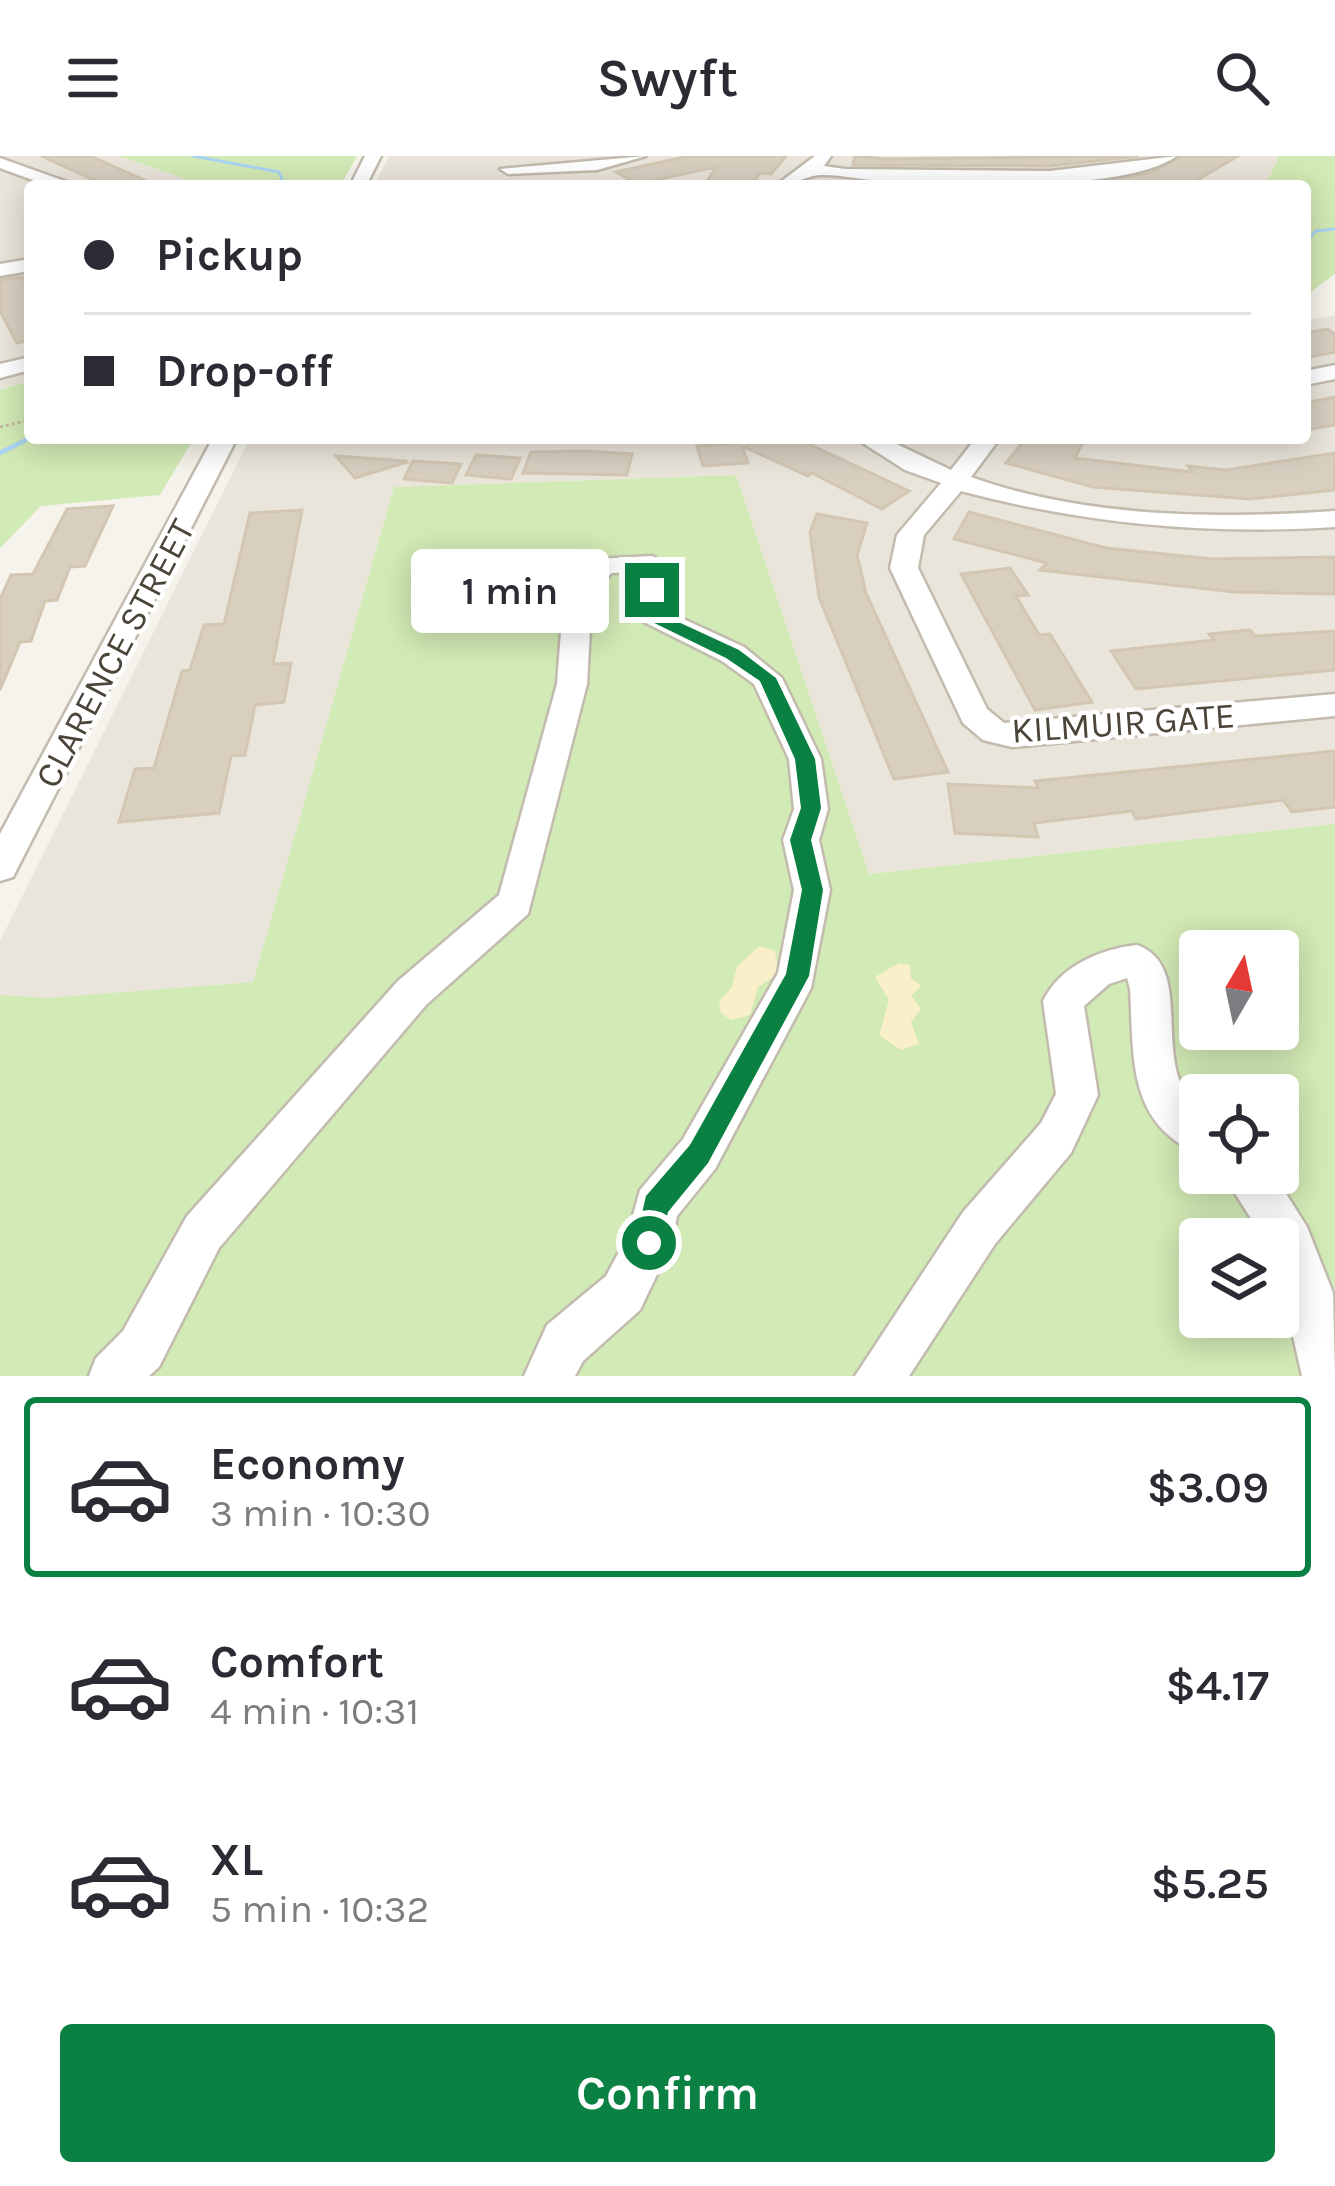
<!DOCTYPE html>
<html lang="en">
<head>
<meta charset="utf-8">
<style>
  :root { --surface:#fff; --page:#f7f7f7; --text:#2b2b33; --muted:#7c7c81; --line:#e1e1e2; --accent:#0b8043 }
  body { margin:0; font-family:Karla,sans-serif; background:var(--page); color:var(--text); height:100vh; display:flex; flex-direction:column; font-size:45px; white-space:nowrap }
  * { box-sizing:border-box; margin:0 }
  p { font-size:39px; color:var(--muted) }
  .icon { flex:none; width:66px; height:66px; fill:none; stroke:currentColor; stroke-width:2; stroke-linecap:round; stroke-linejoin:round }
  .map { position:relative; height:1220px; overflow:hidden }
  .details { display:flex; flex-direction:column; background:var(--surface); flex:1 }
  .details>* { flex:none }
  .top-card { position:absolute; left:24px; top:24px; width:1287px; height:264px; border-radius:12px; box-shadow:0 6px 30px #0003; display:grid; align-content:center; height:264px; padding:0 60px; background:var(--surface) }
  .needle { width:78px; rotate:9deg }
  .fabs { position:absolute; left:1179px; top:774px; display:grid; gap:24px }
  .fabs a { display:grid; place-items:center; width:120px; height:120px; border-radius:12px; background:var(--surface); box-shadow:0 6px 30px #0003; font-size:60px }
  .end { position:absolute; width:54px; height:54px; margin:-27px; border:15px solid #0b8043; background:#fff; box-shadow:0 0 0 6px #fff }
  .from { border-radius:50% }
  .bubble { position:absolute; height:84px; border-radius:12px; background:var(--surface); box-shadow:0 6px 30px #0003; font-size:39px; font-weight:600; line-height:84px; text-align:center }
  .top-card b { display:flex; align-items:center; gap:42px; height:114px; font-size:45px }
  .top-card b+b { border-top:3px solid var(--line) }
  .top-card i { width:30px; height:30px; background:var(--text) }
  ul { padding:21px 0 0; list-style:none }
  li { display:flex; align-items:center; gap:36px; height:180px; margin:0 24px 18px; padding:0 36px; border:6px solid transparent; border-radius:12px }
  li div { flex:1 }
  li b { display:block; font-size:45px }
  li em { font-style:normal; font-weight:600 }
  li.active { border-color:var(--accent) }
  li>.icon { width:108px; height:108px; stroke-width:1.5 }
  .action { display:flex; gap:24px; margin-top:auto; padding:24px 60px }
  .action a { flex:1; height:138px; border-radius:12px; background:var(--accent); color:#fff; font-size:48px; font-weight:600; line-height:138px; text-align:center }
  header { display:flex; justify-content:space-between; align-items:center; height:156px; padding:0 60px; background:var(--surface); font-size:54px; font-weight:600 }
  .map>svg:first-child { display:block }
  .residential { fill:#eae5da }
  .green { fill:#d2eab5; fill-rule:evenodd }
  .sand { fill:#f9efc9 }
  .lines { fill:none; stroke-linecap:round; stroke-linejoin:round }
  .stream-far1 { stroke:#a9d4f2; stroke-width:3 }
  .stream { stroke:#a9d4f2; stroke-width:4.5 }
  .building { fill:#d8cfc1; stroke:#d3c7b4; stroke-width:3 }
  .minor-casing { stroke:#c2bbae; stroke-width:5 }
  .path { stroke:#c4b79f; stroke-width:3; stroke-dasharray:3 3; stroke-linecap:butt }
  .minor { fill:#fff; fill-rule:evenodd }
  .route { fill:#0b8043 }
  .labels { text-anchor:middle; stroke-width:9; stroke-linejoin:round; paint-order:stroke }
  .street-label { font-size:36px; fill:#4b4439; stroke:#fff }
</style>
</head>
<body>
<header><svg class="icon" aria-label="menu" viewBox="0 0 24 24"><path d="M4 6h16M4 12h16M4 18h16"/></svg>Swyft<svg class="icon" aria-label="search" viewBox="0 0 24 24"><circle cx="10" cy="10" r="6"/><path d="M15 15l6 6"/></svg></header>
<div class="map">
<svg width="1335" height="1220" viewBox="0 0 1335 1220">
  <rect width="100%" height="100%" fill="#f6f3ec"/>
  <path class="residential" d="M0,0h119l88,30h-177v195l-30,9z
    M389,0h890v5l-10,17 -17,8h-878z
    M1335,160v508l-466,50 -134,-399 -341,12 -141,495 -253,20v-61l250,-503h1055v-118z"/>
  <path class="green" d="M119,0h238l-17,30h-133z
    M1279,0h56v118l-30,22v-110h-53l17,-8z
    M30,225v57h164l-34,57 -119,11 -41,42v-158z
    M736,319l133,399 466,-50v552h-1335v-381l46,3 207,-16 141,-495zM1200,795h78v78h-78zM1200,939h78v78h-78zM1200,1083h78v78h-78z"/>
  <path class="sand" d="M760,790l15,5 3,23 -20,13 -8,28 -19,5 -10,-7 -2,-12 13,-14 5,-21z
    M899,807l11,2 1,13 10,8 -10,10 10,13 -10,13 8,22 -18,6 -22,-15 10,-35 -14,-23z"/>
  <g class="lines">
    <path class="stream-far1" d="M193,0l86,16 6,14
      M1305,87l11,-12 19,-2"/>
    <path class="stream" d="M0,297l30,-15"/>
  </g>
  <path class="building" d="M41,0h49l68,30h-51z
    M689,0h97l-15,18 -11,-1 -7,10 -16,3h-33l12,-19 -79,17 -21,-12z
    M855,0l31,3 253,-3 -89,10 -197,-1z
    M1181,0h57l-46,27 -118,3 79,-14z
    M22,121l8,11v52l-13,3 -17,-32v-31z
    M1327,173l8,5v18l-30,6v-25z
    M1335,241v28l-24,4 -6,-5v-21z
    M761,282h35l113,53 -27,18 -70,-36 -4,3 -64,-29z
    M1026,282h59l-10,20 117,14 -4,-6 38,4 109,-17v37l-85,9 -157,-12 -87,-24z
    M741,287l7,20 -45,3 -6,-20z
    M586,295l46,3 -5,21 -104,-2 8,-21z
    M476,299l44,3 -9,21 -45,-4z
    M336,300l70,5 1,1 -52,16z
    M413,305l48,3 -9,19 -48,-4z
    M113,350l-28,60 -15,1 -13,33 -12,1 -14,40 -11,1 -20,48v-91l11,-24 22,-1 34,-65z
    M302,354l-29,154 18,-1 -7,39 -29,3 -10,50 -14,1 -12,57 -100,9 16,-53 19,-1 28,-97 8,-1 14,-45 20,-1 26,-111z
    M969,356l137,36 107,11 122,-2v37l-101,-2 -194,-22 7,-7 -93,-24z
    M817,358l50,9 -10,32 9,38 82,179 -54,7 -75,-182 -9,-65z
    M1010,412l18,27 -12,1 23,39 11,-1 42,68 -57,8 -74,-136z
    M1250,474l5,6 80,-5v39l-199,19 -25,-38 103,-11 -5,-6z
    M1335,595v56l-43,5 -9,-12 -147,19 -4,-8 -98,12 4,14 -83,-4 -7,-49 91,4 -4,-7z"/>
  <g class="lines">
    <g class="minor-casing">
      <path id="minor" d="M365,0h16l-15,30h-16z
        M646,0l-49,14 -89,4 -8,-5z
        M815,0h16l-7,10 21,3 205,2 127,-15c-53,37 -226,29 -294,25 -20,-1 -44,-7 -64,-6 -16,2 -27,11 -44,11z
        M0,2l70,25 2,3h-23l-49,-18z
        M30,103v12l-30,5v-12z
        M30,201v13l-30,8v-14z
        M1335,209v14l-30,6v-14z
        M213,282h24l-224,439 -13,4v-47z
        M855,282h29l67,32 25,-32h24l-29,39c114,41 245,42 364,34v16c-128,8 -250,-3 -374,-36l-37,44 -6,33 69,141 17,14 331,-29v22l-323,31 -29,-7 -20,-17 -73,-155 7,-33 44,-52 -36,-13z
        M652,400l14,8v47l78,36 38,31 39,81 7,50 -9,31 11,50 -19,98 -96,181 -38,47 -5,27 -32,67 -57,51 -8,15h-51l23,-51 59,-49 21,-39 13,-47 43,-51 95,-166 16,-83 -11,-50 11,-31 -5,-50 -35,-75 -32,-23 -80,-40 -4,-49 -26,1 -20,19 -5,92 -59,230 -102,91 -207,243 -60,119 -10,9h-60l7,-18 27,-27 64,-115 211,-235 101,-86 58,-211 7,-92 13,-22 19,-11z
        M1137,789c62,22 9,124 63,163v46c-74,-30 -66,-99 -70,-165l-3,-11 -18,6 -25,22 14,89 -27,58 -76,91 -86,132h-54l108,-164 78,-89 15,-29 -13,-93c17,-35 57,-52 94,-56z
        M1222,1017h51l34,54 26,66 2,83h-33l-24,-106v-31h-14z"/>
    </g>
    <path class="path" d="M0,271l30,-7"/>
    <use href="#minor" class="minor"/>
  </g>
  <path class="route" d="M652,429l8,5 1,24 78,36 37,28 39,81 6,49 -10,32 12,50 -14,86 -101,187 -40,49 -9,41 -10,4 -14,-14 11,-47 44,-51 96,-171 16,-84 -12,-50 11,-32 -6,-49 -35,-78 -34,-23 -80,-39 -2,-29z"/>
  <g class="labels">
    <g class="street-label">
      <text transform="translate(114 497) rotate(-62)" y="13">CLARENCE STREET</text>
      <text transform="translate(1123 566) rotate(-4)" y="13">KILMUIR GATE</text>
    </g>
  </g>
</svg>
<div class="fabs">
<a><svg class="needle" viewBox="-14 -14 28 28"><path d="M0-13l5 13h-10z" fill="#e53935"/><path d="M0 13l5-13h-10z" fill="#7c7c81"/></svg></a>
<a><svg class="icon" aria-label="locate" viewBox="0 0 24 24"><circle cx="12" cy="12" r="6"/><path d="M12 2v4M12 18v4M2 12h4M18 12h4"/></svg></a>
<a><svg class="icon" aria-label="layers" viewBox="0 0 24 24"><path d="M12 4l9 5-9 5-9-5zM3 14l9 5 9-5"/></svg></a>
</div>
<i class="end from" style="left:649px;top:1087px"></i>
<i class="end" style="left:652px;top:434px"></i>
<div class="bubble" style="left:411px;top:393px;width:198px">1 min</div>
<div class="top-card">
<b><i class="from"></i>Pickup</b>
<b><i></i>Drop-off</b>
</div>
</div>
<section class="details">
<ul>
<li class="active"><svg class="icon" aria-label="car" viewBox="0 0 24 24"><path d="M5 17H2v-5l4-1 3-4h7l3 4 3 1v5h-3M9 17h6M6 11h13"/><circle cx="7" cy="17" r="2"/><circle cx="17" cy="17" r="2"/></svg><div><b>Economy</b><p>3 min · 10:30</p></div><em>$3.09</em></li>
<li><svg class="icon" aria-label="car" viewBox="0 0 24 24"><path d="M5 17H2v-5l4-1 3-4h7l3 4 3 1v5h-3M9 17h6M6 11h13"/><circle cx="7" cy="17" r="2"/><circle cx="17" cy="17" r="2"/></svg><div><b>Comfort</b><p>4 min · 10:31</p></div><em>$4.17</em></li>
<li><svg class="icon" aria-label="car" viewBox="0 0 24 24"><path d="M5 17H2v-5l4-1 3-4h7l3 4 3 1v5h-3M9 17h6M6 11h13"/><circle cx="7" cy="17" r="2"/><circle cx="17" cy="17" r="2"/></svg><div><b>XL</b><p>5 min · 10:32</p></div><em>$5.25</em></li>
</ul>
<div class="action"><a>Confirm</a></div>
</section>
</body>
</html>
